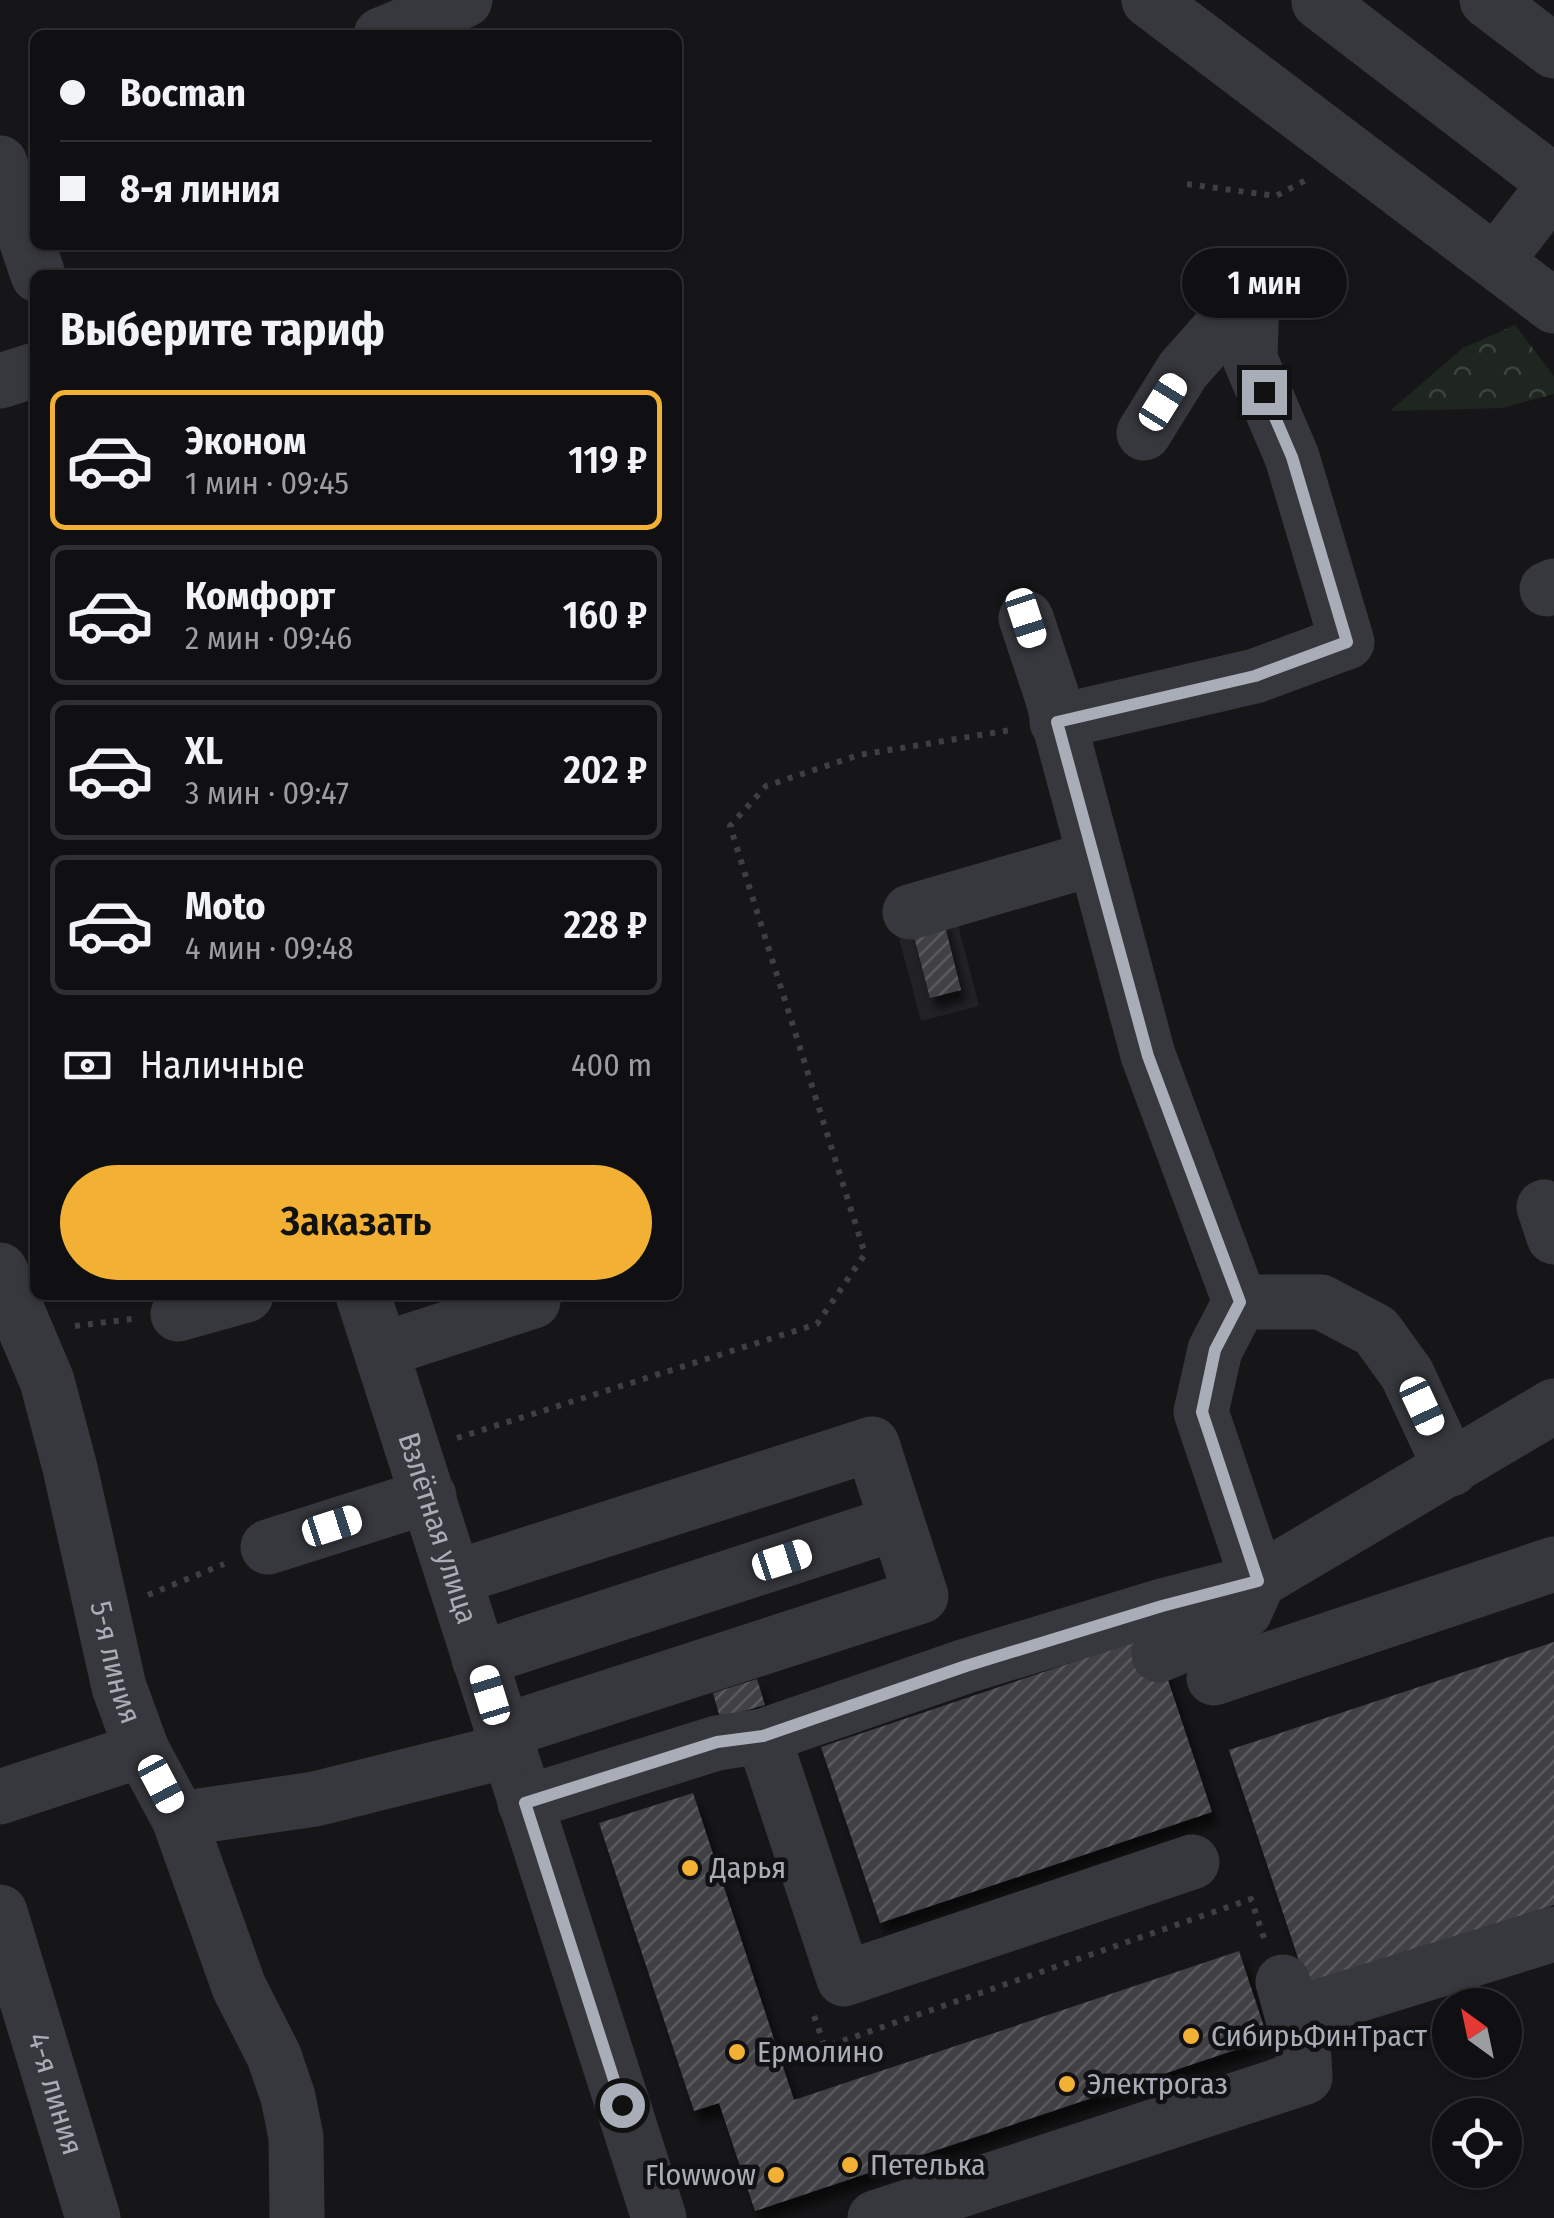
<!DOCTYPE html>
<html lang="ru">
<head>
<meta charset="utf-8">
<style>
  :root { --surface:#101012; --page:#19191b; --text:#f1f3f6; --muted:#9c9d9f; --line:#303032; --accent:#f2b134 }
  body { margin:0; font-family:"Fira Sans Condensed",sans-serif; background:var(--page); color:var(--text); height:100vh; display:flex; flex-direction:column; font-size:38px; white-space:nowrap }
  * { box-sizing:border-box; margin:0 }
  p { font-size:32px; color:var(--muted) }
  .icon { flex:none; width:55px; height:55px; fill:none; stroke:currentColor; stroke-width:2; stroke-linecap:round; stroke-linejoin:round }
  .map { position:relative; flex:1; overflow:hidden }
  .side { position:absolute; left:30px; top:270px; width:652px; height:1030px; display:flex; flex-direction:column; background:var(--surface); border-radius:15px; box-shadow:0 2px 8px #0004,0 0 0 2px var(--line) }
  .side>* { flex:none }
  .banner { position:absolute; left:30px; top:30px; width:652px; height:220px; border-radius:15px; box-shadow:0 2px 8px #0004,0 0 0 2px var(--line); display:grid; align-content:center; height:220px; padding:0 30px; background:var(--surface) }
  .needle { width:65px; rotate:327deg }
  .controls { position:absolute; left:1432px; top:1988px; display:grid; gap:20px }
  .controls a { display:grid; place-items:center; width:90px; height:90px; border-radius:50%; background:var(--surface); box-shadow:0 2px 8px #0004,0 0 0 2px var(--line); font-size:50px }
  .end { position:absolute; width:45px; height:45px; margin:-22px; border:12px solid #a8adb8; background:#111; box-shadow:0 0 0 5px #111 }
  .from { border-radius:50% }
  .bubble { position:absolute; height:70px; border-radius:35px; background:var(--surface); box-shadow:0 2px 8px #0004,0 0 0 2px var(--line); font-size:32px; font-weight:600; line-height:70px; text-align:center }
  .car { position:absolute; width:30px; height:60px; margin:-30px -15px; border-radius:12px; box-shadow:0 0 8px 2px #0007; background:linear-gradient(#fff 24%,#345 0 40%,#fff 0 76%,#345 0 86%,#fff 0) }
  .banner b { display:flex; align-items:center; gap:35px; height:95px; font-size:38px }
  .banner b+b { border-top:2px solid var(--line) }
  .banner i { width:25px; height:25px; background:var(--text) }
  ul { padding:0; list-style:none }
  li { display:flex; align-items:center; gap:30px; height:140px; margin:0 20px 15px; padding:0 10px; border:5px solid var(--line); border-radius:15px }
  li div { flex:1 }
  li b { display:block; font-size:38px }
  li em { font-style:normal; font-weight:600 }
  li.current { border-color:var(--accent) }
  li>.icon { width:90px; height:90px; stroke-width:1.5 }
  h2 { padding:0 30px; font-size:45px; line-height:120px }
  .pay { display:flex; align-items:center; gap:25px; height:110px; padding:0 30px; font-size:38px }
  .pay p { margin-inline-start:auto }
  .primary-button { display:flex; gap:20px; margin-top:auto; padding:20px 30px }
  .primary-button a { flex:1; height:115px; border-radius:60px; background:var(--accent); color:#111; font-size:40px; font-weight:600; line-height:115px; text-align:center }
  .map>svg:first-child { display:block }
  .built { fill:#222225 }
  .forest { fill:url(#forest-crowns) }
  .building { fill:url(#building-hatch); filter:url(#shadow) }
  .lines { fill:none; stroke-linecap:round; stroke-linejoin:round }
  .path { stroke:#3d3f44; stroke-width:6; stroke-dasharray:5 8; stroke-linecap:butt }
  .minor { stroke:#37383d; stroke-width:55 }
  .route { stroke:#a8adb8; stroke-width:12 }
  .poi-dot { fill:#f2b134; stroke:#111113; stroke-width:4 }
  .labels { text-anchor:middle; stroke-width:9; stroke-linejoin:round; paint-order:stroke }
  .street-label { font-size:30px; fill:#a8adb8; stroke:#111113 }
  .poi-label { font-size:30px; fill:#a8adb8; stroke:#111113; text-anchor:start }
</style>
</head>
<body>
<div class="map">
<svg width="1554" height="2218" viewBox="0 0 1554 2218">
  <defs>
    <pattern id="forest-crowns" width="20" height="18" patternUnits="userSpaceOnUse" patternTransform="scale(2.5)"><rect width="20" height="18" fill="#1e261f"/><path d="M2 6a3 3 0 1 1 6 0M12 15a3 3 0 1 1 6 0" fill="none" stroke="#3c433d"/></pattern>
    <pattern id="building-hatch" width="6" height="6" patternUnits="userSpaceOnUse" patternTransform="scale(2.5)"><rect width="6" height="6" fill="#404145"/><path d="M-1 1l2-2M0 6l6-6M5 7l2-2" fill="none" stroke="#595a5e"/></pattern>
    <filter id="shadow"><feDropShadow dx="6" dy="11" stdDeviation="5" flood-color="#0009"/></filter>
  </defs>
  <rect width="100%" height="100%" fill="#161618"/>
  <path class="built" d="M947,882l32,124 -58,15 -33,-124z"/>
  <path class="forest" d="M1515,325l39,51v18l-52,14 -112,3 73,-63z"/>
  <path class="building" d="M942,914l19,76 -31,8 -20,-77z
    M1153,1635l59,177 -332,111 -59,-176z
    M1554,1642v263l-247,80 -78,-235z
    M757,1679l8,26 -45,13 -7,-25z
    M693,1793l101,307 445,-149 29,88 -513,172 -36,-108 -25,8 -95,-288z"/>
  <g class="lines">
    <path class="path" d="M1187,184l89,12 30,-16
      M75,1326l57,-7
      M457,1438l360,-114 48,-70 -135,-428 36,-40 93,-31 152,-25
      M148,1595l76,-31
      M814,2016l11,31 426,-148 14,42"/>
    <g class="minor">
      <path d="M1149,0l405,306"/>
      <path d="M1487,0l67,51"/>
      <path d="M1319,2l235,180"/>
      <path d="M381,35l84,-35"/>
      <path d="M0,163l38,112"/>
      <path d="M1496,261l58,-75"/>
      <path d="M0,381l35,-11"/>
      <path d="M1144,433l39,-63 69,-78"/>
      <path d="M1547,589l7,-3"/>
      <path d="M1026,618l26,78 96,359 92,247 -25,48 -14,62 57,169"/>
      <path d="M1057,722l198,-46 92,-34 -55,-185 -42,-98 2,-67"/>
      <path d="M910,912l185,-54"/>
      <path d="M1544,1207l10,30"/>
      <path id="s1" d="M0,1270l47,111 23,87 49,219 23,63 37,69 60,168 35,69 14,41 8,40 1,81"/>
      <path id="s2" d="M363,1295l296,923"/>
      <path d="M1240,1302h81l55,29 31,43 44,95"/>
      <path d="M178,1314l68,-19"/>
      <path d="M382,1350l151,-49"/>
      <path d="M268,1547l161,-51"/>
      <path d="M454,1578l418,-134 49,152 -420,136"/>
      <path d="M1159,1655l49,-21 37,-23 12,-27"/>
      <path d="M479,1659l417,-136"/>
      <path d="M1214,1678l340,-114"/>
      <path d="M763,1736l81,243 348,-117"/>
      <path d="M0,1797l142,-47"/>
      <path d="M525,1803l192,-60 46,-7 203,-70 196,-60 96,-25 296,-175"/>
      <path d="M179,1819l136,-20 192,-48"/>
      <path id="s3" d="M0,1912l93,306"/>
      <path d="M1292,2015l262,-81"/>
      <path d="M875,2218l430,-141 -1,-19 -21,-76"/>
    </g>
  </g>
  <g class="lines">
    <path class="route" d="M622,2105l-97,-302 192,-61 46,-6 203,-70 196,-60 96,-25 -56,-169 13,-62 25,-48 -92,-246 -91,-334 198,-46 92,-34 -55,-185 -28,-65"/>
  </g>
  <g class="poi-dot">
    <circle cx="690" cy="1868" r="10"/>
    <circle cx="1191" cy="2036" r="10"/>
    <circle cx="737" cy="2052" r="10"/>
    <circle cx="1067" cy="2084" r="10"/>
    <circle cx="850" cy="2165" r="10"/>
    <circle cx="776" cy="2175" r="10"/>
  </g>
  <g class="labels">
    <g class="street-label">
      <text dy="10" stroke="none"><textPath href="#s2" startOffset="245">Взлётная улица</textPath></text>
      <text dy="10" stroke="none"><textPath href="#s1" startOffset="410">5-я линия</textPath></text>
      <text dy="10" stroke="none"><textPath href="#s3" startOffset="190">4-я линия</textPath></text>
    </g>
    <g class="poi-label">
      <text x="710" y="1878">Дарья</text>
      <text x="1211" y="2046">СибирьФинТраст</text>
      <text x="757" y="2062">Ермолино</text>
      <text x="1087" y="2094">Электрогаз</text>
      <text x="870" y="2175">Петелька</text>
      <text x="756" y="2185" text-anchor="end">Flowwow</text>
    </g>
  </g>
</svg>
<div class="controls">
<a><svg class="needle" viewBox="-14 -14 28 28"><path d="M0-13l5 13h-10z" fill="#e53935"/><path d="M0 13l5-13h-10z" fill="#9c9d9f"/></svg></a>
<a><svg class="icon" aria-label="locate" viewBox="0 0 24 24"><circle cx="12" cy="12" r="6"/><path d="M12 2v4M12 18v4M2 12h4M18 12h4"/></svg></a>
</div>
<i class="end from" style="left:622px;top:2105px"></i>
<i class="end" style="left:1264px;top:392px"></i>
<div class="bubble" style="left:1182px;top:248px;width:165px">1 мин</div>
<i class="car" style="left:1163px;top:402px;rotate:32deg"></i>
<i class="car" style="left:1026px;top:618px;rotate:162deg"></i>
<i class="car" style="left:1422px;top:1406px;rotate:155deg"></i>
<i class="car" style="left:332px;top:1526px;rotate:72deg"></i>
<i class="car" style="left:782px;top:1560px;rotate:72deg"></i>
<i class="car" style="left:490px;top:1695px;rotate:343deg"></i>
<i class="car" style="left:161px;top:1784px;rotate:152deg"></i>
<div class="banner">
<b><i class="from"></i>Bocman</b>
<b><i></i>8-я линия</b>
</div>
<section class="side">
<h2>Выберите тариф</h2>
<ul>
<li class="current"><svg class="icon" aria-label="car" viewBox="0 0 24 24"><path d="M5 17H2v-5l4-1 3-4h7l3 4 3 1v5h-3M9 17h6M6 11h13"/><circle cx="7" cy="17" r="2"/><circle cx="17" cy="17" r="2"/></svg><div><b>Эконом</b><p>1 мин · 09:45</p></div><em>119 ₽</em></li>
<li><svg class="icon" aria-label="car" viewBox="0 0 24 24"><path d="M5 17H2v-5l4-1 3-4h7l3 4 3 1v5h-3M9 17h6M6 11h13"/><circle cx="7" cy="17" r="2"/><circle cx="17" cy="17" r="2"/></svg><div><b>Комфорт</b><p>2 мин · 09:46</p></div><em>160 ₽</em></li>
<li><svg class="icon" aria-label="car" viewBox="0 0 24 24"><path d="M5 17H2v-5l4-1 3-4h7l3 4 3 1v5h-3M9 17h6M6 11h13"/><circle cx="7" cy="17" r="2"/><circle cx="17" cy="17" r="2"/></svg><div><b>XL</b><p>3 мин · 09:47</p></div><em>202 ₽</em></li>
<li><svg class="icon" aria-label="car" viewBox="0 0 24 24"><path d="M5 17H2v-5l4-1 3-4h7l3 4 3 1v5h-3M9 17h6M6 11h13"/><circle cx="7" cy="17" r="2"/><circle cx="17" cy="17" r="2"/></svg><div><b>Moto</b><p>4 мин · 09:48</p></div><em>228 ₽</em></li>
</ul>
<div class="pay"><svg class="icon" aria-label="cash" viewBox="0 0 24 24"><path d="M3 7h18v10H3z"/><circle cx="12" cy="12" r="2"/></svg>Наличные<p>400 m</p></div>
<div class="primary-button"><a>Заказать</a></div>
</section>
</div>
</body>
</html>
